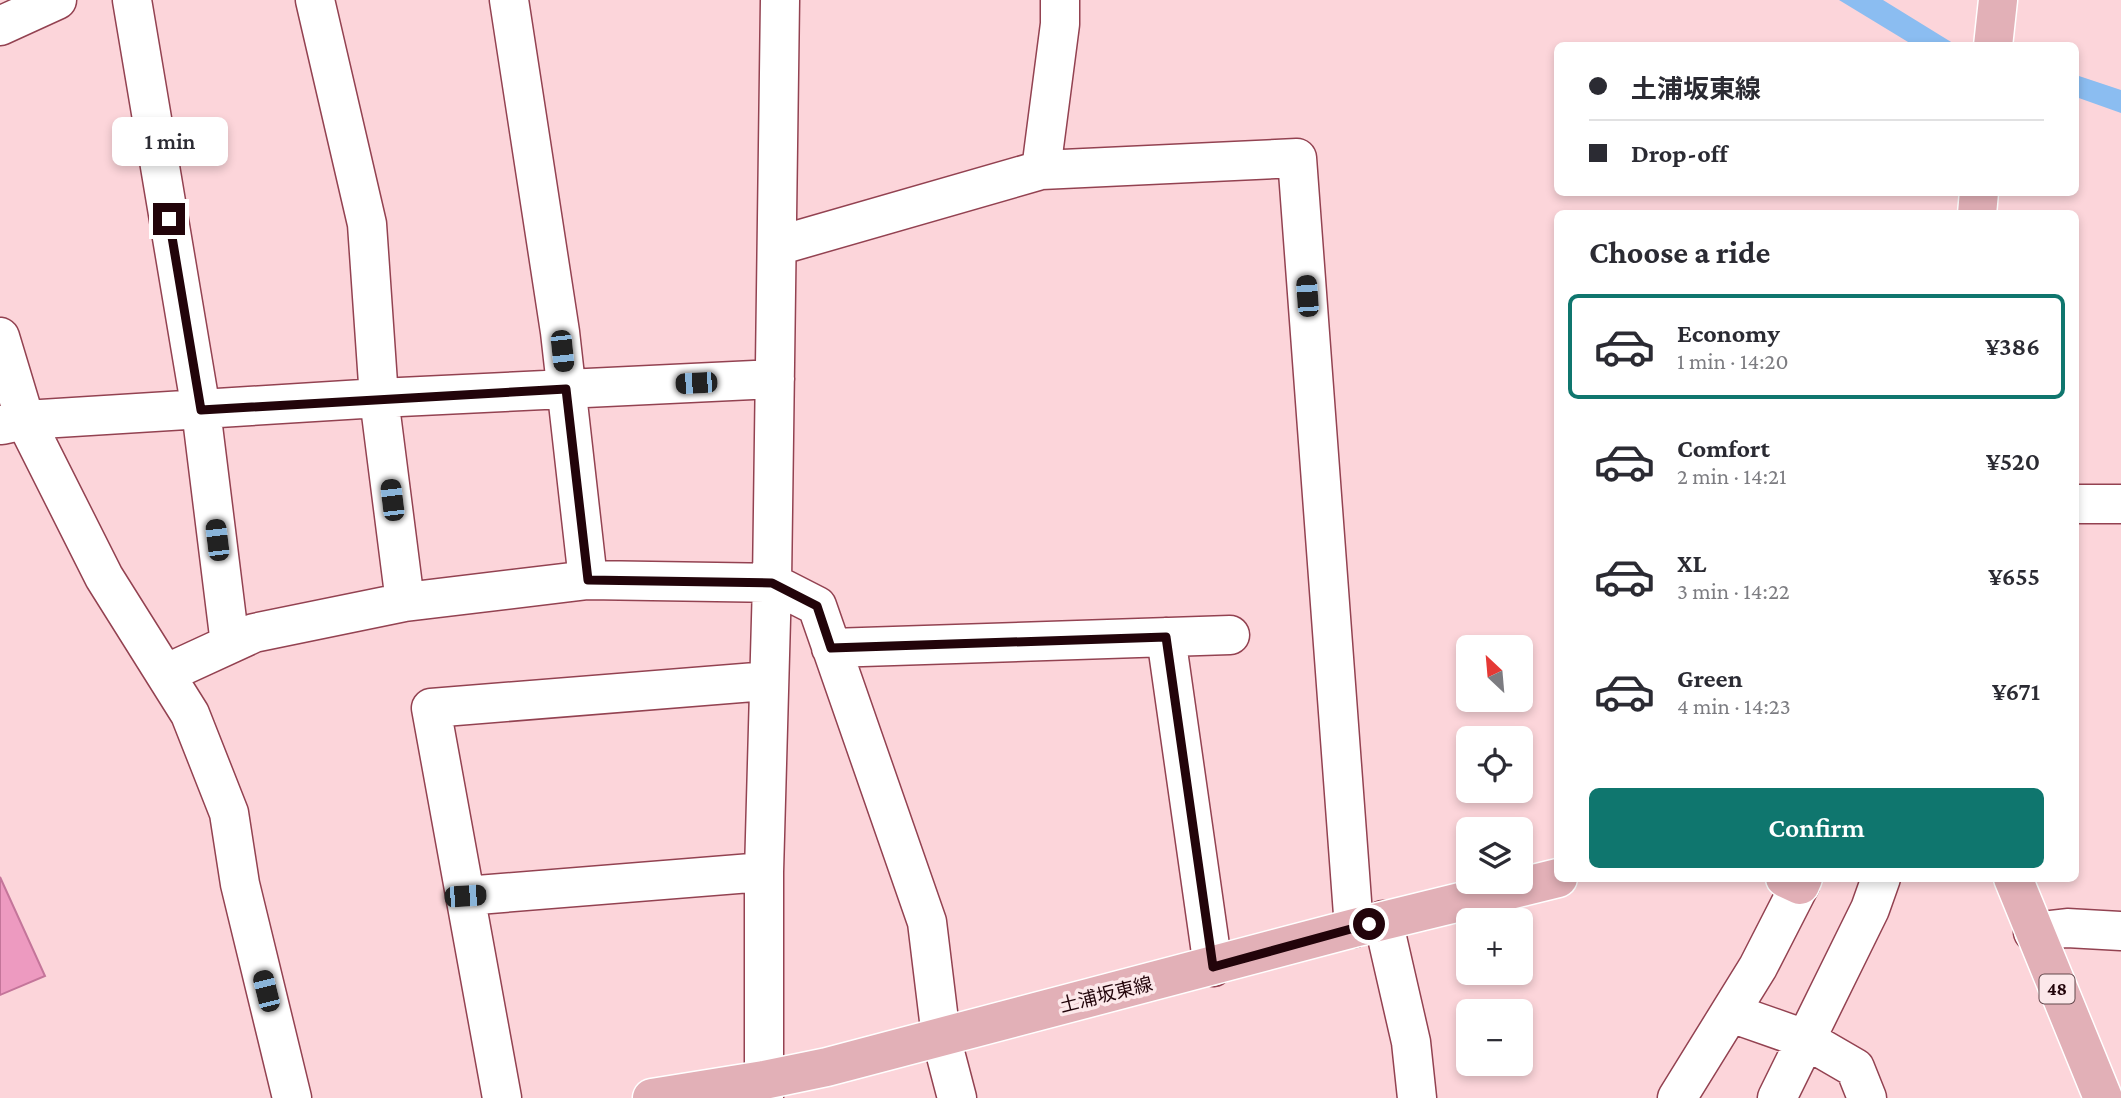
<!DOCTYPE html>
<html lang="en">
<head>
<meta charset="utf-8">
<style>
  :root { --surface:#fff; --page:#f2f2f3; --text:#2b2b33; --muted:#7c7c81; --line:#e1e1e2; --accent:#0f766e }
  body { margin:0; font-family:"Crimson Pro","Noto Sans JP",serif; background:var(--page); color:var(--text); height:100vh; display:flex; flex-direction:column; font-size:26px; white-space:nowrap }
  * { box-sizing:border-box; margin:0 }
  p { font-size:23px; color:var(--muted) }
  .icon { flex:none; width:38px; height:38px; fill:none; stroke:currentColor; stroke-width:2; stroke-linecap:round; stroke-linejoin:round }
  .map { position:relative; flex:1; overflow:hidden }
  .panel { position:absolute; left:1554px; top:210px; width:525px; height:672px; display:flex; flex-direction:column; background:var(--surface); border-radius:10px; box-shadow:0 4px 10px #0003 }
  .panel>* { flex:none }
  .top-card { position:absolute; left:1554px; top:42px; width:525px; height:154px; border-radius:10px; box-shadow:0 4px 10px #0003; display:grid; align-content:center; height:154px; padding:0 35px; background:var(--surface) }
  .needle { width:46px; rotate:334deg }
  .controls { position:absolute; left:1456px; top:635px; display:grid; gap:14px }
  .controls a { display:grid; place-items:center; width:77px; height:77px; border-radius:10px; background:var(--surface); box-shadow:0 4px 10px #0003; font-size:35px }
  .end { position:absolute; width:32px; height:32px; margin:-16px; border:9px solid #22040a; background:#fff; box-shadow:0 0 0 4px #fff }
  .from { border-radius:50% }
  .bubble { position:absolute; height:49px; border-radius:10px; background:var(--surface); box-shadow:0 4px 10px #0003; font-size:23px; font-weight:600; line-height:49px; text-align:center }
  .car { position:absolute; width:21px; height:42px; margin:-21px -10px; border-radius:9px; box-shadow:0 0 5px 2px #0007; background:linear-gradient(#222 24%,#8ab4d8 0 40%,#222 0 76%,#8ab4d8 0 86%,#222 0) }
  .top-card b { display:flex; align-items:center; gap:24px; height:66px; font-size:26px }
  .top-card b+b { border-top:2px solid var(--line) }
  .top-card i { width:18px; height:18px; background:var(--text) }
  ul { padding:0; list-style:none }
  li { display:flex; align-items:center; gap:21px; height:105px; margin:0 14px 10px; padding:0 21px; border:4px solid transparent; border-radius:10px }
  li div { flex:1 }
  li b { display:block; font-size:26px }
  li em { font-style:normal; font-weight:600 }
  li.on { border-color:var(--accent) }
  li>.icon { width:63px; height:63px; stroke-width:1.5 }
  h2 { padding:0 35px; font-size:32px; line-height:84px }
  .cta { display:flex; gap:14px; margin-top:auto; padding:14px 35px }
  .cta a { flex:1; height:80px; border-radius:10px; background:var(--accent); color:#fff; font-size:28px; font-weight:600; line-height:80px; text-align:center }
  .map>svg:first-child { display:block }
  .water { fill:#8bbdf1 }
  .building { fill:#ed9ac0; stroke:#c4759a; stroke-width:2 }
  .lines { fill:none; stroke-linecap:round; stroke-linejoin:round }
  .minor-casing { stroke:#934251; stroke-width:41 }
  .major-casing { stroke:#fff; stroke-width:41 }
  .minor { stroke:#fff; stroke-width:38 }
  .major { stroke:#e2b0b7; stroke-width:38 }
  .route { stroke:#22040a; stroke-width:9 }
  .labels { text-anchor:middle; stroke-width:7; stroke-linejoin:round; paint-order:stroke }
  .shield { fill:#fce8ea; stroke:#63484d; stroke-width:2 }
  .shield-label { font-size:18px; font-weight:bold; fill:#22040a }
  .street-label { font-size:19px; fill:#22040a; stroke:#fce8ea }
</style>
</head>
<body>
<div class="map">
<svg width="2121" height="1098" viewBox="0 0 2121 1098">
  <rect width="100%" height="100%" fill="#fcd5da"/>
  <path class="water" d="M1839,0h44l73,45h-43z
    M2076,75l45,15v23l-45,-16z"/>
  <path class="building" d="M0,877l45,99 -45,19z"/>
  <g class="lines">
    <g class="minor-casing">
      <path id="minor" d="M132,0l69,410 29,234
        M315,0l52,224 12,174 26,204
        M509,0l51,332 28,248
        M0,26l57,-26
        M1041,170l256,-12 57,770
        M777,246l264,-76 19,-146v-24
        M0,337l25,83 79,157 86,137 39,99 11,71 52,214
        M2,425l23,-5 354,-22 396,-19
        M2076,504h45
        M1166,637l47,330
        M831,648l399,-13
        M165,674l89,-41 151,-31 183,-22 184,3 45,23 110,316 14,115 16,61
        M465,896l299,-24
        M1383,920l28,122 6,56
        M2033,932l34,-4 54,3
        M1731,1013l74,26 50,29 12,30
        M502,1098l-71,-390 336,-27
        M764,1098v-226l8,-289 8,-583
        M1677,1098l81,-131 42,-82
        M1777,1098l93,-189 11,-31"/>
    </g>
    <g class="major-casing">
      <path id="major" d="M1993,46l5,-46
        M1977,214l2,-22
        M1785,878l15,7 3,-7
        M2013,878l90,220
        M652,1098l112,-18 63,-13 527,-139 204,-50"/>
    </g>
    <use href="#minor" class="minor"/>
    <use href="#major" class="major"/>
  </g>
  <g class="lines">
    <path class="route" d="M169,219l32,191 365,-21 22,191 184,3 45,23 14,42 335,-11 47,330 156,-43"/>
  </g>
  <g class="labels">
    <rect class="shield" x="2039.5" y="974.5" width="35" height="29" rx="5"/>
    <g class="shield-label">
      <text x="2057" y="995">48</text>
    </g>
    <g class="street-label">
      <text transform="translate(1106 994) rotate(-14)" y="7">土浦坂東線</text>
    </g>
  </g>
</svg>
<div class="controls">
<a><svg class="needle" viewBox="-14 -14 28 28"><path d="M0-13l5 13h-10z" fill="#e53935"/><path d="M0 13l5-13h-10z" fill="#7c7c81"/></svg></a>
<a><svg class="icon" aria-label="locate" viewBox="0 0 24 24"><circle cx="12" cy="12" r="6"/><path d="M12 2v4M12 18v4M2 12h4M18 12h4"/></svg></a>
<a><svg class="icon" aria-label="layers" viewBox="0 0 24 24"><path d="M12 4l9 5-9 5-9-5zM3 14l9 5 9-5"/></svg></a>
<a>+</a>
<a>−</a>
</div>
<i class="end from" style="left:1369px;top:924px"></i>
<i class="end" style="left:169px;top:219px"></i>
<div class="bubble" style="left:112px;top:117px;width:116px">1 min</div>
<i class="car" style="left:1307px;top:296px;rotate:356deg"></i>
<i class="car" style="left:562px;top:351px;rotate:174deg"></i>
<i class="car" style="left:696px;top:383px;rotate:267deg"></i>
<i class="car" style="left:392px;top:500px;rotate:353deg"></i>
<i class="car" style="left:217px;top:540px;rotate:353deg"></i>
<i class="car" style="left:465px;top:896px;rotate:86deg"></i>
<i class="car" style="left:266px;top:991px;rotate:346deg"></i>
<div class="top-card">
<b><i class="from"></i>土浦坂東線</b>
<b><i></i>Drop-off</b>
</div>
<section class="panel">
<h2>Choose a ride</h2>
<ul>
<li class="on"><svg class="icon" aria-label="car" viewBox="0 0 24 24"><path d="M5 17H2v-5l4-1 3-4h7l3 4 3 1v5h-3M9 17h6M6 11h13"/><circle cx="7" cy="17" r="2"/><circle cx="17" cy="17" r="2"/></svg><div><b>Economy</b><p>1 min · 14:20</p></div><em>¥386</em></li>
<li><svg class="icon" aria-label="car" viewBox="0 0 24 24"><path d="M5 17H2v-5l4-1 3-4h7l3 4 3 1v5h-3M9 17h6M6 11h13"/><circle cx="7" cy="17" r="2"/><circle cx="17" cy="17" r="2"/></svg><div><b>Comfort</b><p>2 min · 14:21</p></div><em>¥520</em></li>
<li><svg class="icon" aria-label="car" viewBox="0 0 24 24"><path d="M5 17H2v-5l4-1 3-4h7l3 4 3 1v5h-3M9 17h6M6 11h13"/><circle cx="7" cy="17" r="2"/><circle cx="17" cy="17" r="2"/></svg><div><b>XL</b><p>3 min · 14:22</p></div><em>¥655</em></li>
<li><svg class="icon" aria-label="car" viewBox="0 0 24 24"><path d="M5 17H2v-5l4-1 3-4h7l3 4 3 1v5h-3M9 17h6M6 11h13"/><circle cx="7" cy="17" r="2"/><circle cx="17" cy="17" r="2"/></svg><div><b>Green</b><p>4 min · 14:23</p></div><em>¥671</em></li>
</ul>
<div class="cta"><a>Confirm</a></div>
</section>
</div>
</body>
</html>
